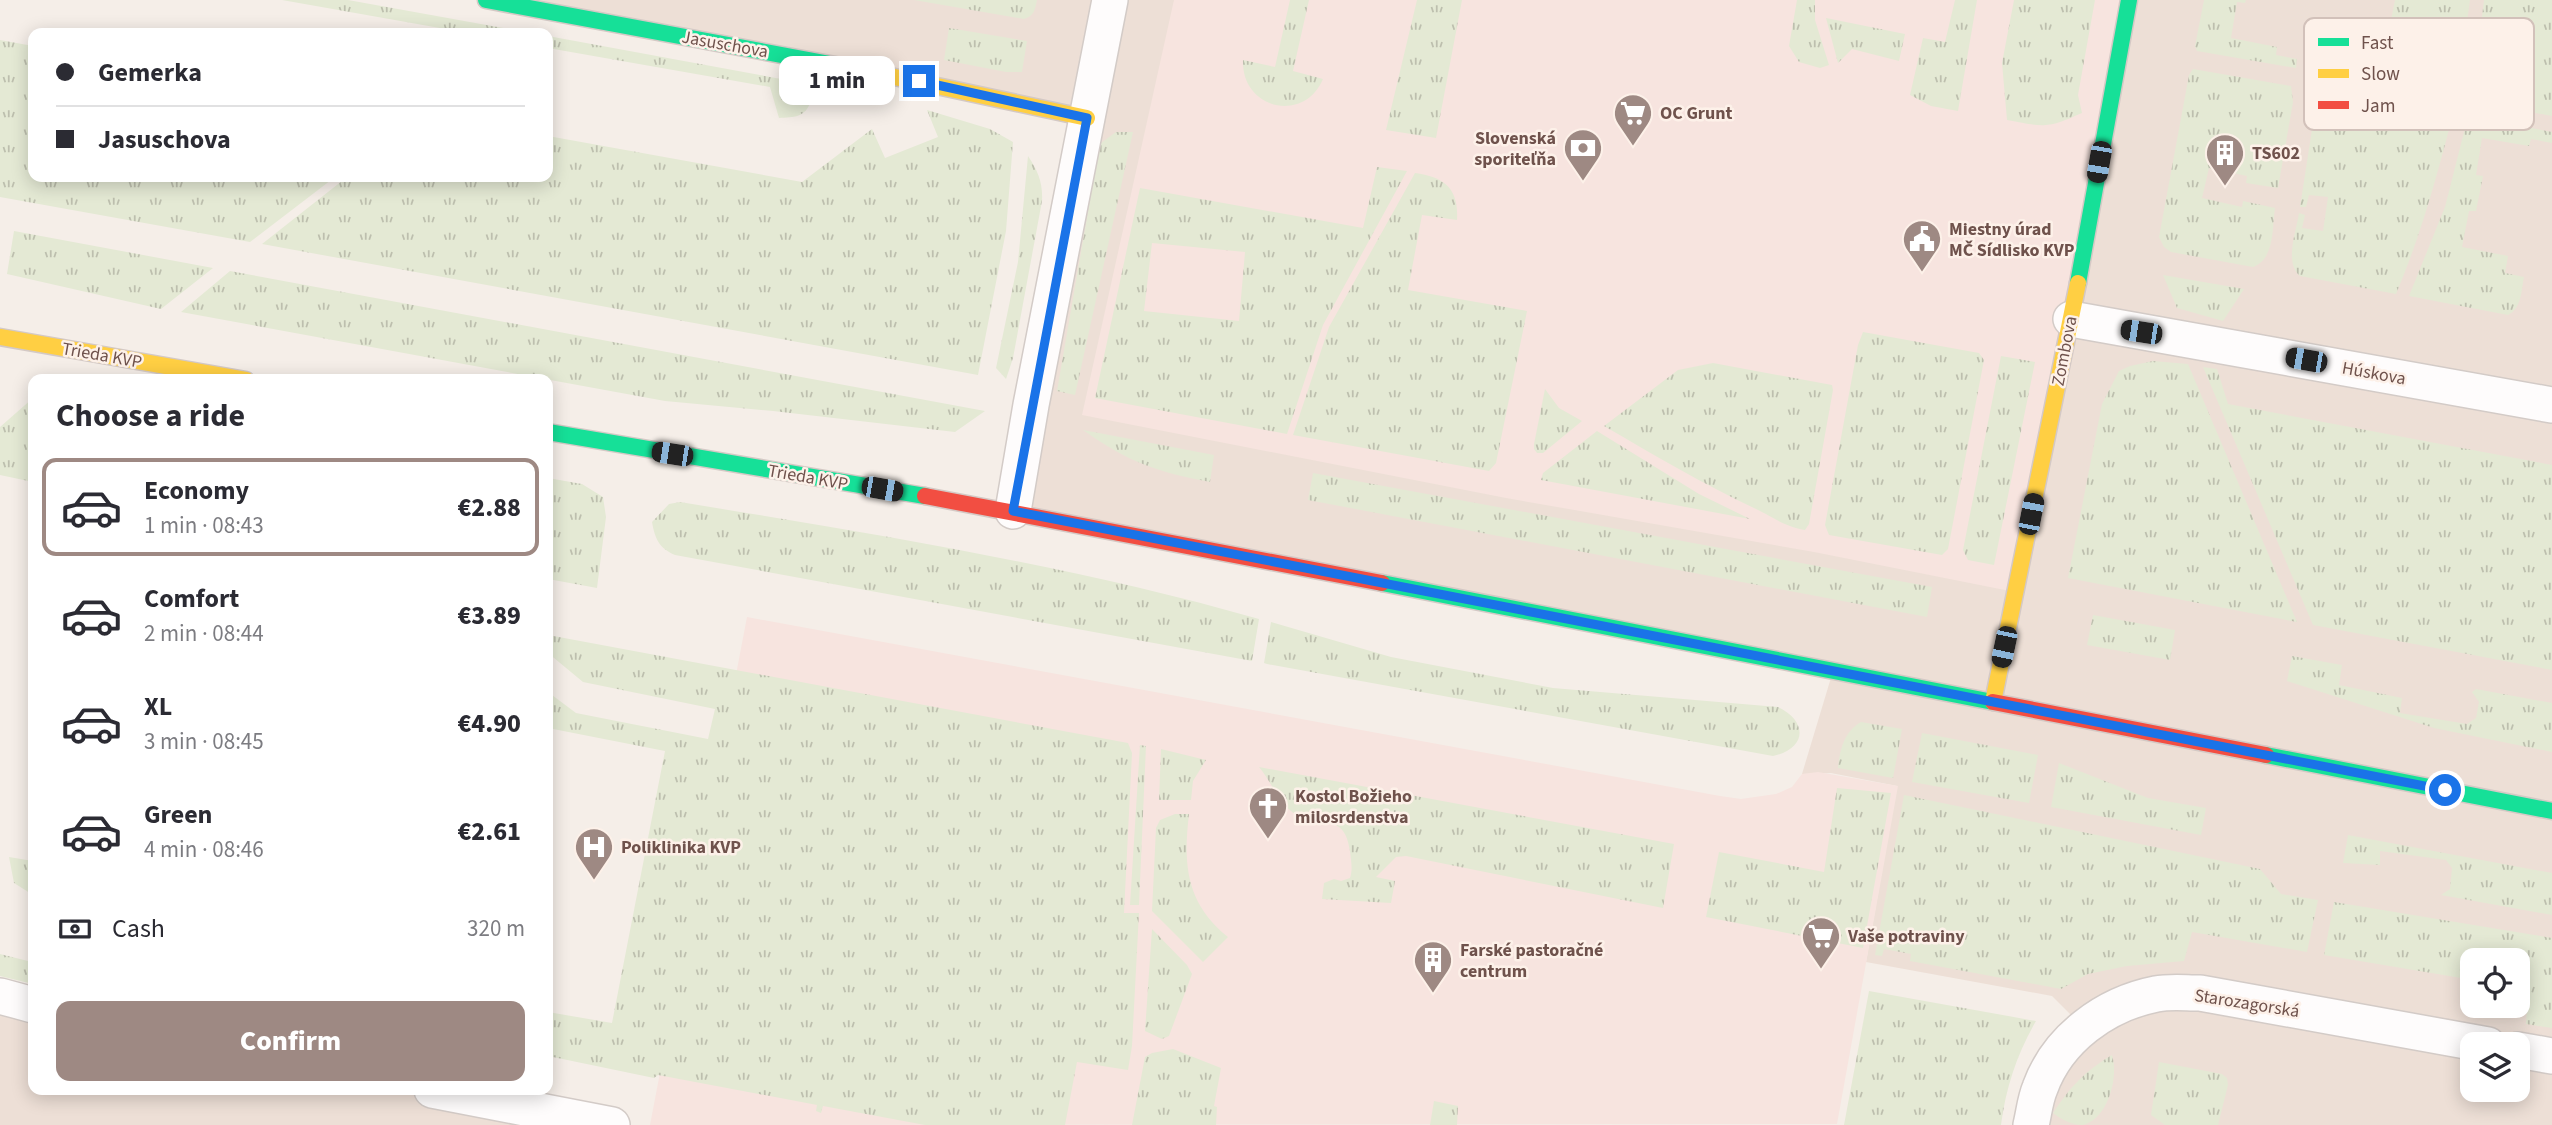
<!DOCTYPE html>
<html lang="en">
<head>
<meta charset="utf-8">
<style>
  :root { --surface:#fff; --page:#f7f7f7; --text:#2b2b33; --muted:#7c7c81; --line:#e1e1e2; --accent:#9e8983 }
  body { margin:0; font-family:"Source Sans 3",sans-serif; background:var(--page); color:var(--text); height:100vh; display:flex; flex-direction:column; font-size:26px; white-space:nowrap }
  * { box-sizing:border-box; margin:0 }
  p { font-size:23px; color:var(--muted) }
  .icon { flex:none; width:38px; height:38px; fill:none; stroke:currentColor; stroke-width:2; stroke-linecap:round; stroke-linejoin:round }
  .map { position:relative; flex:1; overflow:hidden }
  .details { position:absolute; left:28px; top:374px; width:525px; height:721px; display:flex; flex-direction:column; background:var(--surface); border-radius:14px; box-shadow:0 4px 18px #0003 }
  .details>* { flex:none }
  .top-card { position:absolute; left:28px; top:28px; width:525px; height:154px; border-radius:14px; box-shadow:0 4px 18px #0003; display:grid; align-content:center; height:154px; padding:0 28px; background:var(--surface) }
  .controls { position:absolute; left:2460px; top:948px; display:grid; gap:14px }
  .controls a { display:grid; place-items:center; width:70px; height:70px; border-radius:14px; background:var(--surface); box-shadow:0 4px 18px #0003; font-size:35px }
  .end { position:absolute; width:32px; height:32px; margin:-16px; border:9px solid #1a73e8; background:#fff; box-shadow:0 0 0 4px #fff }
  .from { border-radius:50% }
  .bubble { position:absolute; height:49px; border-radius:14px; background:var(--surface); box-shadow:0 4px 18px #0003; font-size:23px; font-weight:800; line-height:49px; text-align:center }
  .car { position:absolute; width:21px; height:42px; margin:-21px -10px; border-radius:9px; box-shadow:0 0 5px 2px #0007; background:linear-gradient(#222 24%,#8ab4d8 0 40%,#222 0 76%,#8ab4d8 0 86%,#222 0) }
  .top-card b { display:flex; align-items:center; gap:24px; height:66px; font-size:26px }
  .top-card b+b { border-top:2px solid var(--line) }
  .top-card i { width:18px; height:18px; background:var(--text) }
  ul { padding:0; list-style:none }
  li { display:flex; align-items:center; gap:21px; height:98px; margin:0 14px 10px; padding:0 14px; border:4px solid transparent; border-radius:14px }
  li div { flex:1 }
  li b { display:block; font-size:26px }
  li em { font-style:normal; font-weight:800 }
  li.current { border-color:var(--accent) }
  li>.icon { width:63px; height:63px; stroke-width:1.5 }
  h2 { padding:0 28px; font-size:32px; line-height:84px }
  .pay { display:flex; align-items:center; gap:18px; height:77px; padding:0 28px; font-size:26px }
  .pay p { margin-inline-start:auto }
  .action { display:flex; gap:14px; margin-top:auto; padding:14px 28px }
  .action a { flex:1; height:80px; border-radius:14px; background:var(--accent); color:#fff; font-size:28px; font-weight:800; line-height:80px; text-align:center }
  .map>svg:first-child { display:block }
  .residential { fill:#eddfd6; fill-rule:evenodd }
  .commercial { fill:#f7e4df }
  .grass { fill:url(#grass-tufts); fill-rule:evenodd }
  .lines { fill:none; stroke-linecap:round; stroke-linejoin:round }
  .street-casing { stroke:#d3cbc7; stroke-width:38 }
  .fast-casing { stroke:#d4c9c5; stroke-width:19 }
  .slow-casing { stroke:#d4c9c5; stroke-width:19 }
  .jam-casing { stroke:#d4c9c5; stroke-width:19 }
  .street { stroke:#fefcfc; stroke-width:35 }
  .fast { stroke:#16e098; stroke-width:16 }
  .slow { stroke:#ffcf43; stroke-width:16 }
  .jam { stroke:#f24e42; stroke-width:16 }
  .route { stroke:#1a73e8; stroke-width:9 }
  .labels { text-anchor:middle; stroke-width:5; stroke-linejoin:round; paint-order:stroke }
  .street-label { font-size:18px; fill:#6f524c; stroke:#fdf1e9 }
  .poi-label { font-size:18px; font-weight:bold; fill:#6f524c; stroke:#fdf1e9; text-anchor:start }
  .key { fill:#fdf1e9; stroke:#d2c1ba; stroke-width:2 }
  .key-label { font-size:19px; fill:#6f524c }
</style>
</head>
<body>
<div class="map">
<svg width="2552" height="1125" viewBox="0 0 2552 1125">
  <defs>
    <pattern id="grass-tufts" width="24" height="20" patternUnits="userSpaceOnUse" patternTransform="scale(1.75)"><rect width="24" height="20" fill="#e4e9d4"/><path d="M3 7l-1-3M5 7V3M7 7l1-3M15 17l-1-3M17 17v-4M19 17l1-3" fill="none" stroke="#bdbfae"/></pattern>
  </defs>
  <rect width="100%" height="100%" fill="#f5eee8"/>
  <path class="residential" d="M486,0h2066v1125h-521l58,-102 -18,-8 -19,-19 -186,-34 31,-176 -66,-13 -29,1 31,-103 -820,-160 73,-394zM2473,961h45v45h-45zM2473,1045h45v45h-45z
    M0,996l33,9v85h416l173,35h-622z"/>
  <path class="commercial" d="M1174,0h955l-114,592 -201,-40 -308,-54 -424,-83z
    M747,617l973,179 21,3 35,-5 16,-7 10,-13 16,-2 80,14 -61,338 -1187,1z"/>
  <path class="grass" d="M282,0h66l183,33h-63z
    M914,0h123c-2,10 -3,16 -13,19z
    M1290,0h19l-16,71 30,8c-19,45 -82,30 -80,-19l32,7z
    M1417,0h45l-26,138 -50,-8z
    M1797,0h18v20l14,45 -9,3 -21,-6 -10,-16z
    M1955,0h22l-19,111 -27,-5 -21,-11 13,-57 22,4z
    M2014,0h81l-17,95 4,18c-36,16 -37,14 -75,7l-5,-57z
    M2204,0h42l-1,3 -8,-1 -6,36 46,9 -1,8 21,4 -1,9 -99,-17 -2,-5z
    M2395,0h75l-12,88 -5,6 -9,2 -121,-25 1,-7 18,4 2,-8 46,9 6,-37 -7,-2z
    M2484,0h68v116l-76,-14 -4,-4z
    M1826,18l79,16 -6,27 -47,-12 -14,14z
    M949,28l78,13 -5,31h-16l-62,-12z
    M548,36l255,47 8,18c-6,17 -17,16 -32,17l-9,-31 -222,-39z
    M0,40l33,6v131h302l-85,65 -250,-45z
    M2193,69l98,17 2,16 -15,86 -32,-5 1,-7 -38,-8 -7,30 40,9 1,-6 32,7c-3,20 0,51 -22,59l-82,-15 -7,-5 -5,-10 30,-162z
    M2329,92l124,22c-16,62 -32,121 -57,180l-96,-18c-16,-14 -4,-43 -1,-63l6,2 -3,13 21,3 5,-34 -19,-2 -3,12h-6l17,-110 2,-4z
    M927,110l63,19 23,13 -7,89 -28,144 -716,-131 85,-67h201v-41l254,46 70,-53 13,29 53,-21z
    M2468,116l84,16v11l-21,-4 -2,7 -47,-8 -6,37 7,1 -7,35h-7l-7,36 46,9 -3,17 19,4c-3,14 -2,31 -16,38l-99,-19 36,-89z
    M1116,132h17l-58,263 -18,-4 41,-237 3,-11z
    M1028,156c10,15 15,27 14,45l-29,157 -7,21 -10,-11 22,-106z
    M1377,167l30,4 -84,154 -36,109 -192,-36 45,-210 223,40zM1152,243l93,9 -6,69 -95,-10z
    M1415,173c30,4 44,16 42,47l-35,-5 -14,75 119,21 -31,152 -7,8 -196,-36 36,-108z
    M14,231l199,37 -52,41 -154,-35z
    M230,271l755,140 -30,21 -182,-21 -108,-10 -484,-89z
    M2163,275l81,14 -21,32 -46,-13z
    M1863,332l116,21 5,7 -36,189 -6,6 -113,-20 -4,-10 33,-180z
    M2001,356l34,6 -41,203 -26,-5 -5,-10z
    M2153,361l35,3 109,258 -229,-44 34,-174 17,-33 11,-5z
    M1713,363l119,22 1,5 -24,134 -4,6c-22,-4 -30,-12 -49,-21 -53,-25 -102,-54 -152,-83l74,-56z
    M2203,367l14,2 11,35 324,61v205l-239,-45z
    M1545,389l14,19 23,13 -39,32h-6l-3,-4v-5z
    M33,398v84l-33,-7v-48z
    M1083,430l131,25 -4,27c-53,-10 -82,-20 -127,-52z
    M1597,431l102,63 51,25 -209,-39 2,-7z
    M1313,473l619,114 -5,30 -619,-117z
    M548,478l34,6 21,13 3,20 -9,71 -49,-9z
    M680,502c194,32 390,63 579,117l-7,42 -577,-106c-16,-7 -20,-16 -23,-33l17,-18z
    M2093,615l82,15 -5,30 -83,-15z
    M1271,622l120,35 162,31 225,19c31,15 28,42 -5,49l-506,-92 -3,-1z
    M548,635l580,108 4,10 -8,160h15l-7,133 -4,24 -51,-8 -12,63h-140l-102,-19 -2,7 -5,-2 1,-6 -159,-30 -4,3 -106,-22v-44l64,11 53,-272 -117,-23v-36l28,21 132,26 7,-30 -132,-27 -35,-29z
    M2292,656l50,9 -3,20 63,13 -2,15 67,11 9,-6 3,-16 -7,-10 4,-3 76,14v49l-118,-24 -147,-47z
    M1861,722l41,7 -9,49 -55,-10c2,-19 6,-36 23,-46z
    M1922,733l116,22 -9,48 -117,-21z
    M1140,745l6,1 -7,159h-9z
    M1161,749l45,11 -13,21 -2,19h-32z
    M2059,763l89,35 58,10 -5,27 -150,-28z
    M1259,767l415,77 -11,64 -257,-52 -10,1 -20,20 19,4 -4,22 -69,-4 2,-16 10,-4 7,2 9,-3c3,-9 1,-17 0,-27 -5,-39 -29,-23 -53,-36 -17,-9 -26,-34 -38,-48z
    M1837,788l54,5 -28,155 -157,-31 13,-65 105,20z
    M1904,795l356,74 21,25 37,6 -11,52 -115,-20 -8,29 -57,5 -39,8 -27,15 -151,-28 1,-7 -27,-5 -2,7 -7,-1z
    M1175,814h14c-6,51 -3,89 39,123l-25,25 -51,-51 4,-83 4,-8z
    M2348,835l204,38v42l-111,-20 9,-6 2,-21 -6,-8 -66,-9v14l-37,-2z
    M9,857l24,4v34l-19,-12z
    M2334,902l218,36v90l-26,-4 2,-34 -10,-2v-27h-45v19l-149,-25z
    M1152,929l35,36 5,9 -23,62 -7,3 -17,-8z
    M33,942v42l-33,-8v-22l28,7z
    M1869,991l167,30c-19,33 -30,66 -35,104h-157z
    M1173,1049l48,19 -7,38 3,1 -1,18h-84l13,-68 7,-4z
    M2112,1055c7,22 -4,64 -29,70 -12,0 -22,-6 -30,-12 16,-25 33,-43 59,-58z
    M2159,1062l63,12 5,4 1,7 -10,40h-53l-14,-10z
    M1434,1101l24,5 -1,19h-27z"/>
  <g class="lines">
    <g class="street-casing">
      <path id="street" d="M2071,319l481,86
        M1013,511l18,-106 79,-405
        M0,996l33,9
        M2518,1050l34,6
        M432,1090l180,35
        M2031,1125c3,-12 4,-25 9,-37 18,-50 66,-84 116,-94 15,-3 29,-1 44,-1l288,52"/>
    </g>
    <g class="fast-casing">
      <path id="fast" d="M486,0l371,69
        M2078,283l51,-283
        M548,432l377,64
        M1382,583l611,119
        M2266,755l286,56"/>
    </g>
    <g class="slow-casing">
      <path id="slow" d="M857,69l230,49
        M0,337l246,43
        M1993,702l85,-419"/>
    </g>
    <g class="jam-casing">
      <path id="jam" d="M925,496l457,87
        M1993,702l273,53"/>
    </g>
    <use href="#street" class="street"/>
    <use href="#fast" class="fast"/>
    <use href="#slow" class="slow"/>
    <use href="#jam" class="jam"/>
  </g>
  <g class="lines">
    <path class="route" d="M919,81l168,37 -74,393 1432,279"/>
  </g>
  <defs>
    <g id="supermarket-pin" transform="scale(2.0125)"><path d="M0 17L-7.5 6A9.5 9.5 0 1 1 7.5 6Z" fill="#9e8983" stroke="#fdf1e9"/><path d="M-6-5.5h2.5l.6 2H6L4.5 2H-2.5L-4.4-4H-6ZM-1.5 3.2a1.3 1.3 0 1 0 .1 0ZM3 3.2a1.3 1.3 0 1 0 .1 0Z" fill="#fff"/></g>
    <g id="bank-pin" transform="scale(2.0125)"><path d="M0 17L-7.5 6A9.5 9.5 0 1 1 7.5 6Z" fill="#9e8983" stroke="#fdf1e9"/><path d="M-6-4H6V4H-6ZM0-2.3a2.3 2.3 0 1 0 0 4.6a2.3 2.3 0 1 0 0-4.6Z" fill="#fff"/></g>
    <g id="building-pin" transform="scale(2.0125)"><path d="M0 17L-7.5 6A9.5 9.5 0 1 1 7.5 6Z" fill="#9e8983" stroke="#fdf1e9"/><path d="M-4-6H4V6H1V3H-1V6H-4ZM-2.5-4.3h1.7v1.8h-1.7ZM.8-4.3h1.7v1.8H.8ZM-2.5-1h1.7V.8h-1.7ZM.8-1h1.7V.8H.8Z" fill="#fff"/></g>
    <g id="civic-pin" transform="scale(2.0125)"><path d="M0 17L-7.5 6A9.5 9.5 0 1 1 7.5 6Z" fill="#9e8983" stroke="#fdf1e9"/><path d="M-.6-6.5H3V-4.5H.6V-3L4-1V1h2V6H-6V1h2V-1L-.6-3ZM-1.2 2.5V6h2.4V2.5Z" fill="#fff"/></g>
    <g id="church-pin" transform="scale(2.0125)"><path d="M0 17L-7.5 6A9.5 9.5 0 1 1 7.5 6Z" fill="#9e8983" stroke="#fdf1e9"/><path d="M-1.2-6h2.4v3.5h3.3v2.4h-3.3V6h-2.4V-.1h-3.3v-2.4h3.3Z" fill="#fff"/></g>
    <g id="hospital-pin" transform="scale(2.0125)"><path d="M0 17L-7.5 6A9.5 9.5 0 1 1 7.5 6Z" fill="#9e8983" stroke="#fdf1e9"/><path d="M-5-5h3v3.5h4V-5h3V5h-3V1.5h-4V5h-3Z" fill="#fff"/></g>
  </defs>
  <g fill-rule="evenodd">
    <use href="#supermarket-pin" x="1633" y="113"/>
    <use href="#bank-pin" x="1583" y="148"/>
    <use href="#building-pin" x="2225" y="153"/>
    <use href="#civic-pin" x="1922" y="239"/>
    <use href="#church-pin" x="1268" y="806"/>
    <use href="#hospital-pin" x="594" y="847"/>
    <use href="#supermarket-pin" x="1821" y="936"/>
    <use href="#building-pin" x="1433" y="960"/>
  </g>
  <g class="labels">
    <g class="street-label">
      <text transform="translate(725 44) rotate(10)" y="6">Jasuschova</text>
      <text transform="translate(2064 351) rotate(-79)" y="6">Zombova</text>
      <text transform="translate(102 355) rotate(10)" y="6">Trieda KVP</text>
      <text transform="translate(2374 373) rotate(10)" y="6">Húskova</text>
      <text transform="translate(808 477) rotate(10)" y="6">Trieda KVP</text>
      <text transform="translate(2247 1003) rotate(9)" y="6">Starozagorská</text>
    </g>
    <g class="poi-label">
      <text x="1660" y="119">OC Grunt</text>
      <text x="1556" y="144" text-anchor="end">Slovenská<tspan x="1556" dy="21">sporiteľňa</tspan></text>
      <text x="2252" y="159">TS602</text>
      <text x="1949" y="235">Miestny úrad<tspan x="1949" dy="21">MČ Sídlisko KVP</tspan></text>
      <text x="1295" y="802">Kostol Božieho<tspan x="1295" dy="21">milosrdenstva</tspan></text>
      <text x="621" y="853">Poliklinika KVP</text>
      <text x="1848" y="942">Vaše potraviny</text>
      <text x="1460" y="956">Farské pastoračné<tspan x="1460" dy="21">centrum</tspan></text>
    </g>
  </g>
  <rect x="2304" y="18" width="230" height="112" rx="10" class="key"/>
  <rect x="2318" y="38" width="31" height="8" fill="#16e098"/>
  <rect x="2318" y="69" width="31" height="9" fill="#ffcf43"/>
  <rect x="2318" y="101" width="31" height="8" fill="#f24e42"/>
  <g class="key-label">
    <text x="2361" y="49">Fast</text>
    <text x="2361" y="80">Slow</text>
    <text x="2361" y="112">Jam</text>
  </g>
</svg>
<div class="controls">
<a><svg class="icon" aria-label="locate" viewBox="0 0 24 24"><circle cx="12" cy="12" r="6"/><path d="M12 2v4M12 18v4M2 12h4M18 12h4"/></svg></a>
<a><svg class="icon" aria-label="layers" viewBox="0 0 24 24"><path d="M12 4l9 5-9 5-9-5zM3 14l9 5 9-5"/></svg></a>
</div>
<i class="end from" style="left:2445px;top:790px"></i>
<i class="end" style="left:919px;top:81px"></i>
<div class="bubble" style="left:779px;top:56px;width:116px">1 min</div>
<i class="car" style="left:2099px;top:162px;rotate:190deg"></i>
<i class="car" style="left:2141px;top:332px;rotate:279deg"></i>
<i class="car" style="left:2306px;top:360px;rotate:280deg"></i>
<i class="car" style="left:672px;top:454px;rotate:279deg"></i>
<i class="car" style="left:882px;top:489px;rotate:100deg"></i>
<i class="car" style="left:2031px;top:514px;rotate:11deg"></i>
<i class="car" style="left:2004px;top:647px;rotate:192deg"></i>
<div class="top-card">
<b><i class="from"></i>Gemerka</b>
<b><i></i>Jasuschova</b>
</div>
<section class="details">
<h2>Choose a ride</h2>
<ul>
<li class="current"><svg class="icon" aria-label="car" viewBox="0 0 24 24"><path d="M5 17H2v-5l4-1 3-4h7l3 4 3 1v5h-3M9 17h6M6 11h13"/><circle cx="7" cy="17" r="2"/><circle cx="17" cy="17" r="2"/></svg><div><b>Economy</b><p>1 min · 08:43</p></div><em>€2.88</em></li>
<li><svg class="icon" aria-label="car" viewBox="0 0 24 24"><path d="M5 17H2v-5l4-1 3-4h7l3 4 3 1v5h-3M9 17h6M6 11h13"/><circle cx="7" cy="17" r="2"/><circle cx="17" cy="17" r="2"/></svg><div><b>Comfort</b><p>2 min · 08:44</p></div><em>€3.89</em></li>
<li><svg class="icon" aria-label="car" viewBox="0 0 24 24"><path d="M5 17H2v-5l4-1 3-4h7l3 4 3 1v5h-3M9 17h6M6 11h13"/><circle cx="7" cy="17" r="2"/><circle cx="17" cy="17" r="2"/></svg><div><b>XL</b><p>3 min · 08:45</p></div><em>€4.90</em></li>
<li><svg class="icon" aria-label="car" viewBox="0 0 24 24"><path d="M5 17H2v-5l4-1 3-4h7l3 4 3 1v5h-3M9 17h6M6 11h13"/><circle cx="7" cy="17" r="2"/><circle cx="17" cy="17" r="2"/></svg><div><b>Green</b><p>4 min · 08:46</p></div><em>€2.61</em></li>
</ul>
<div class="pay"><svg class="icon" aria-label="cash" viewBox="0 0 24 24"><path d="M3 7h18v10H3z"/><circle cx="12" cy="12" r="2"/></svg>Cash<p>320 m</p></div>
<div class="action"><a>Confirm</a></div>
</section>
</div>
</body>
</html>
